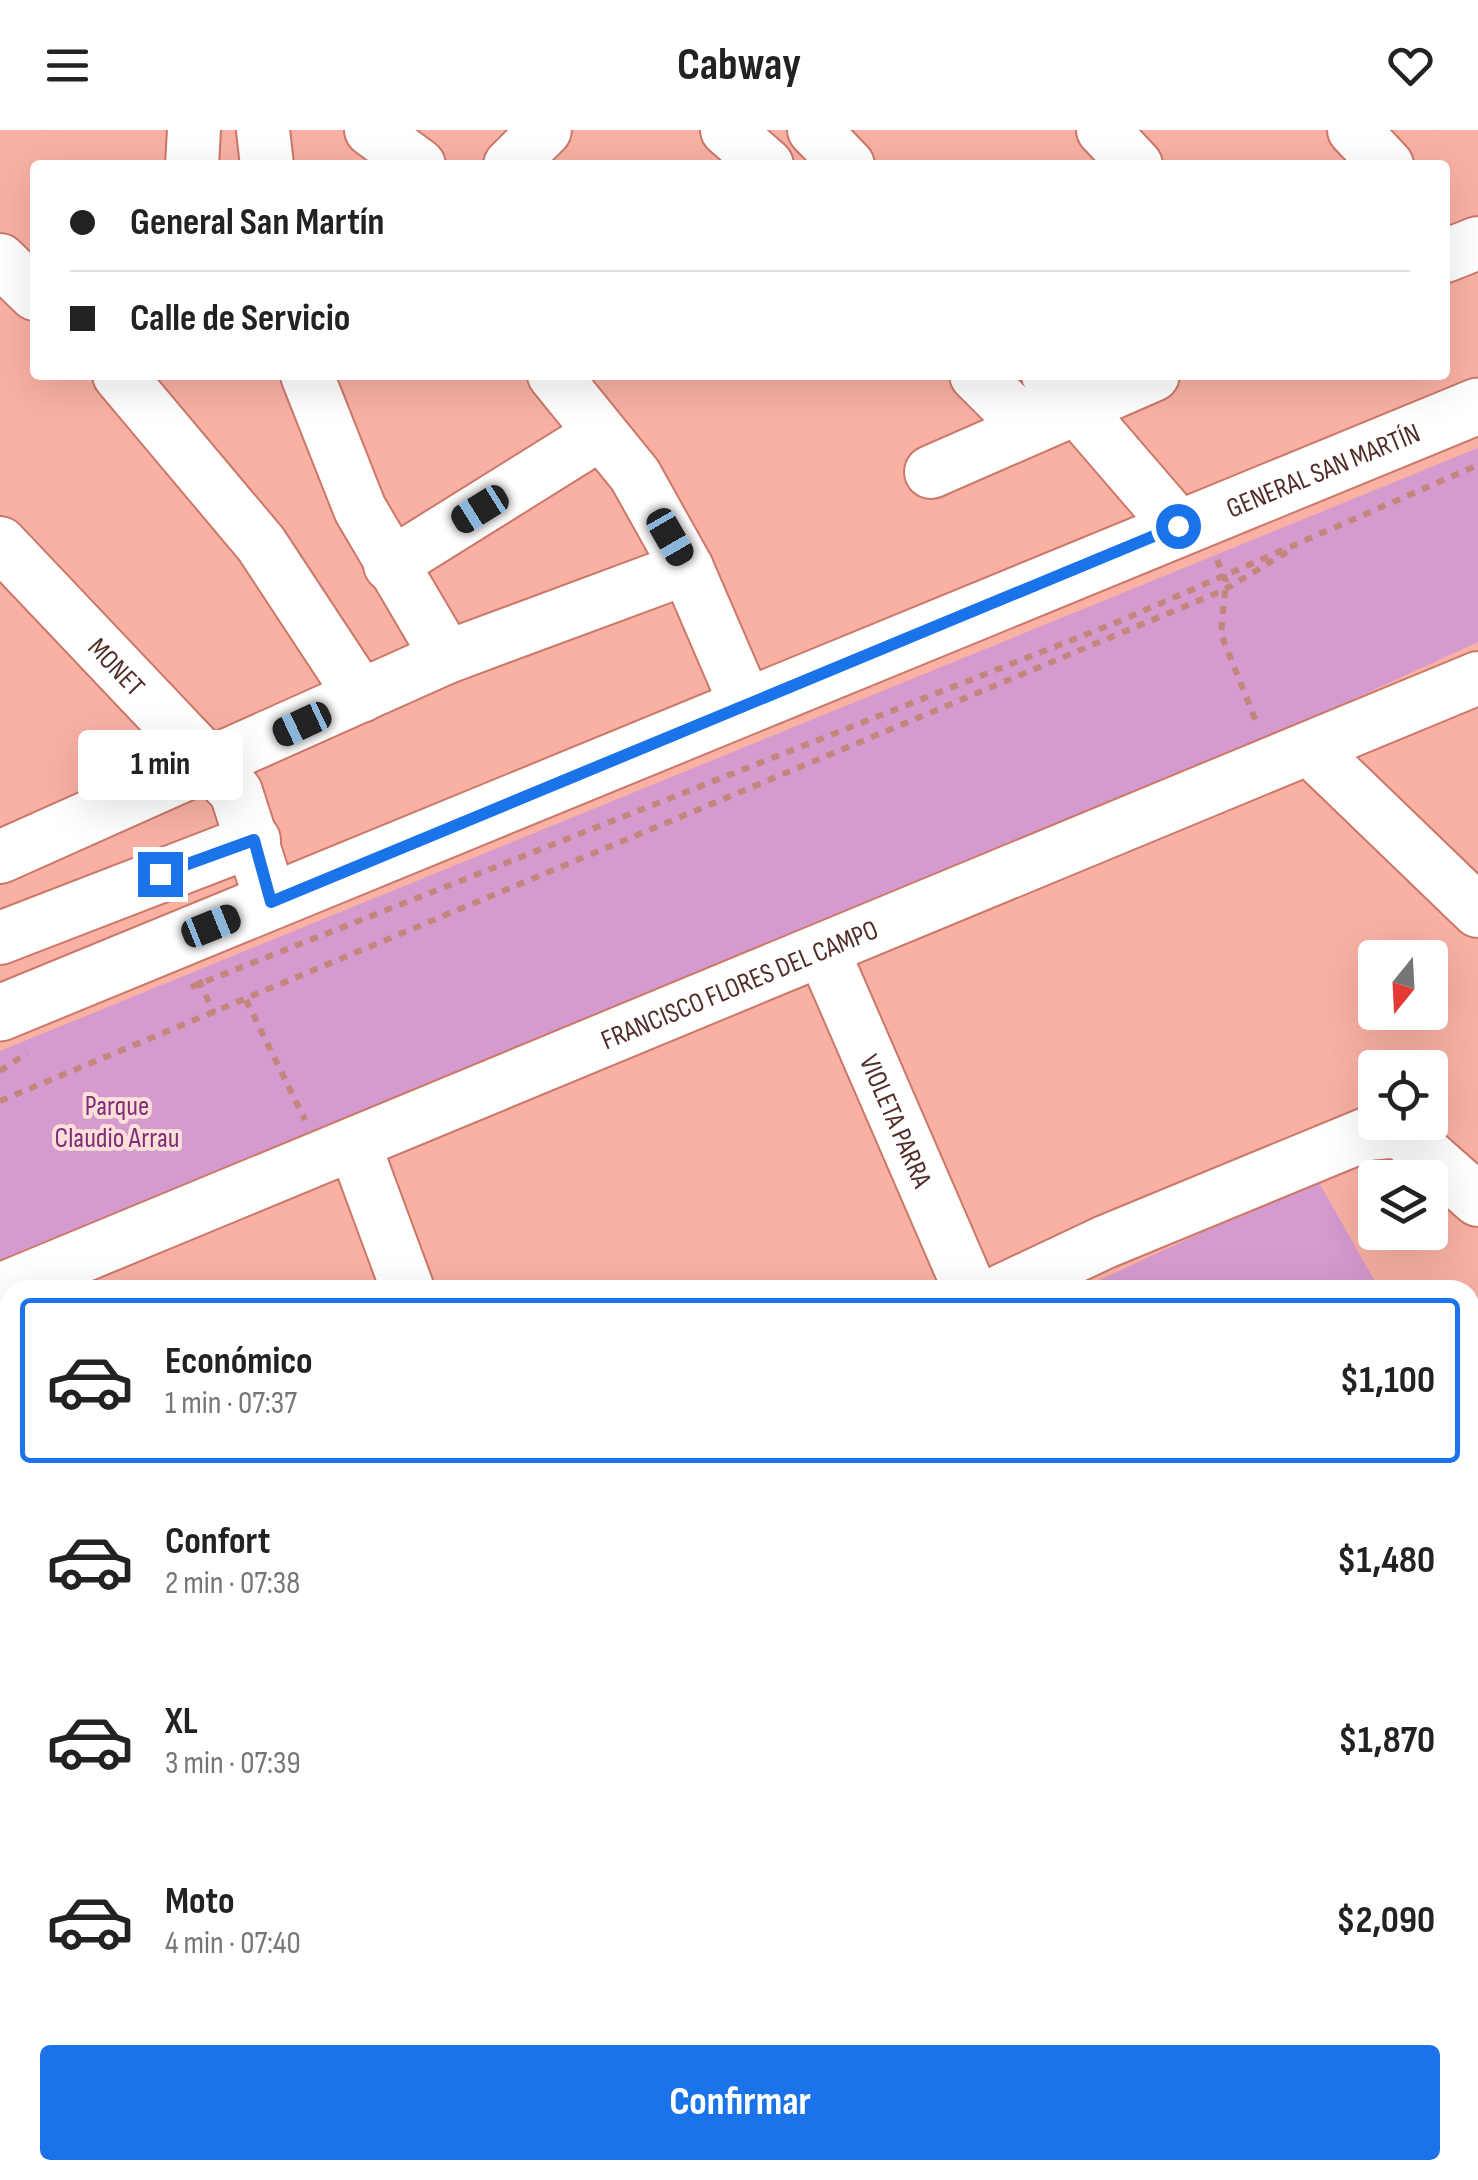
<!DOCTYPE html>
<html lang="es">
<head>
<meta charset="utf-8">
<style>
  :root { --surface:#fff; --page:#f2f2f2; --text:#222; --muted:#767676; --line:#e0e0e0; --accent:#1a73e8 }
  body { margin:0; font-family:"Sofia Sans Condensed",sans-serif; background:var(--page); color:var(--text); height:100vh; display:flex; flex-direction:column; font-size:38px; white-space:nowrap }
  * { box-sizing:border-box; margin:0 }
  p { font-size:32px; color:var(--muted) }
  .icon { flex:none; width:55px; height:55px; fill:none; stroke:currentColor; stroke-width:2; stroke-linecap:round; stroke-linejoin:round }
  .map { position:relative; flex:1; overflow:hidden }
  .sheet { position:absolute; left:0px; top:1150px; width:1480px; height:900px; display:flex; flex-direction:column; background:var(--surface); border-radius:30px 30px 0 0; box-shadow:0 10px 40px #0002 }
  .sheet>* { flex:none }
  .guide { position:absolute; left:30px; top:30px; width:1420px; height:220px; border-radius:10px; box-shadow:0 10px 40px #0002; display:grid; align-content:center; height:220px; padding:0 40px; background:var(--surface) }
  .needle { width:65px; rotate:198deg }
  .controls { position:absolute; left:1358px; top:810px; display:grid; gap:20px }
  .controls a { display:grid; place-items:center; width:90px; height:90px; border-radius:10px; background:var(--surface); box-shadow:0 10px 40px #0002; font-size:50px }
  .end { position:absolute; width:45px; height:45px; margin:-22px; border:12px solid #1a73e8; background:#fff; box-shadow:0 0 0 5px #fff }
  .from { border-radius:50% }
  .bubble { position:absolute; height:70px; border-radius:10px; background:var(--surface); box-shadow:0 10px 40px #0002; font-size:32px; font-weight:700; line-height:70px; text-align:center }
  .car { position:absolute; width:30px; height:60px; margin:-30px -15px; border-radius:12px; box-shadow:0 0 8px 2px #0007; background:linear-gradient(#222 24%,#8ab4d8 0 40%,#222 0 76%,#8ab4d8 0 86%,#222 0) }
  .guide b { display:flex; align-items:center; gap:35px; height:95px; font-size:38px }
  .guide b+b { border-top:2px solid var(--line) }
  .guide i { width:25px; height:25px; background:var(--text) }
  ul { padding:18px 0 0; list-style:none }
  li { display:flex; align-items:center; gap:30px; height:165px; margin:0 20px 15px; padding:0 20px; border:5px solid transparent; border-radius:10px }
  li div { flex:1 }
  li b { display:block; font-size:38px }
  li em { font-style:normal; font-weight:700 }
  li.selected { border-color:var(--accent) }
  li>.icon { width:90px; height:90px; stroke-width:1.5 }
  .button { display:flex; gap:20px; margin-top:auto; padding:20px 40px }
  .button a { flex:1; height:115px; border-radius:10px; background:var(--accent); color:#fff; font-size:40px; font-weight:700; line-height:115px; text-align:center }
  header { display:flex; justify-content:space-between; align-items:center; height:130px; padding:0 40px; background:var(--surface); font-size:45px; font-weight:700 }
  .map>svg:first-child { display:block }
  .green { fill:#d59ace }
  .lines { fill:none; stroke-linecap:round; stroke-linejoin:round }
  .minor-casing { stroke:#cc7869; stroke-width:56 }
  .major-casing { stroke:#cc7869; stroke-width:59 }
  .path { stroke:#c2867b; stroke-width:6; stroke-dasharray:8 8; stroke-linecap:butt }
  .minor { stroke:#fff; stroke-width:52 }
  .major { stroke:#fff; stroke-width:55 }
  .route { stroke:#1a73e8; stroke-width:12 }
  .labels { text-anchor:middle; stroke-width:8; stroke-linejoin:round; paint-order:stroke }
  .street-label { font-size:28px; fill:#522e28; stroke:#fcdfd9 }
  .park-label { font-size:28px; fill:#802e7a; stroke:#fcdfd9 }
</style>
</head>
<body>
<header><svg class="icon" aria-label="menu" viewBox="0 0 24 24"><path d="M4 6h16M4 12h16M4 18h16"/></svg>Cabway<svg class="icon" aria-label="heart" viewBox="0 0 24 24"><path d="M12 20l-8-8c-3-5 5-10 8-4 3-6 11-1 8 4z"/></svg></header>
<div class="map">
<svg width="1478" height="2050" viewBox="0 0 1478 2050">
  <rect width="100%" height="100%" fill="#f9b1a4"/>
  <path class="green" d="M1478,318v194l-207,95 -1271,552v-238z
    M1317,1049l63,111h-302z
    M9,1604l1,273 -10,7v-276z"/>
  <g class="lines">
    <g class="minor-casing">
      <g id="minor">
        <path d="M263,0l4,35"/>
        <path d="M371,0l48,35"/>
        <path d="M727,0l40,35"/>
        <path d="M814,0l34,35"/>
        <path d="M1103,0l33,35"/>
        <path d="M1354,0l33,35"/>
        <path d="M192,35l2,-35"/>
        <path d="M510,35l35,-35"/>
        <path d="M1445,126l33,-13"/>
        <path d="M0,130l35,34"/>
        <path d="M119,245l142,169 100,152"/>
        <path d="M307,245l53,134 87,148"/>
        <path d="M554,245l81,100 52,93 59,137"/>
        <path d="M976,245l52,52"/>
        <path d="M1048,245l130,151"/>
        <path d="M931,342l222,-97"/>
        <path id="s1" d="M0,413l236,249 35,109"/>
        <path d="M390,435l210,-131"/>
        <path d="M1310,619l168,162"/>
        <path d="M0,727l447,-200 240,-89"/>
        <path d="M0,808l254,-98"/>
        <path id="s2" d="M823,821l147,339"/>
        <path d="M354,1014l54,146"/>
        <path id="s3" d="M0,1160l1478,-612"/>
        <path d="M1003,1160l102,-48 262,-108 33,-3 78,69"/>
        <path d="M1470,1305l8,-5"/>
        <path d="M0,1572l10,-4"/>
        <path d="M1478,1581v22"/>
        <path d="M1470,1868l8,-5"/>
        <path d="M0,1926l10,-6"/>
        <path d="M1470,2022l8,14"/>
        <path d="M721,2040l6,10"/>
        <path d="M968,2040l6,10"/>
        <path d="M455,2050l16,-10"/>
        <path d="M1171,2050l16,-10"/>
      </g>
    </g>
    <g class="major-casing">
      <g id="major">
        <path id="s4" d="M0,883l1478,-607"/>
      </g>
    </g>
    <path class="path" d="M1217,430l9,21 -5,53 36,90
      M199,850l15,34
      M191,857l929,-366 358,-156
      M246,870l59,120
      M0,941l27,-18
      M0,971l1224,-511 63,-38"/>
    <use href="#minor" class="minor"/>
    <use href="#major" class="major"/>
  </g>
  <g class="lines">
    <path class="route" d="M160,744l94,-34 17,62 907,-376"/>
  </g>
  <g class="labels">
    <g class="street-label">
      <text dy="10" stroke="none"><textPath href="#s4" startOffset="1430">GENERAL SAN MARTÍN</textPath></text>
      <text dy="10" stroke="none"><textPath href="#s1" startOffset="170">MONET</textPath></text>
      <text dy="10" stroke="none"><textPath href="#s3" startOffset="800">FRANCISCO FLORES DEL CAMPO</textPath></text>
      <text dy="10" stroke="none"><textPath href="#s2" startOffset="185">VIOLETA PARRA</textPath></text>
    </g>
    <g class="park-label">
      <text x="117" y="985">Parque<tspan x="117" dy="32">Claudio Arrau</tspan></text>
    </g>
  </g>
</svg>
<div class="controls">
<a><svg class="needle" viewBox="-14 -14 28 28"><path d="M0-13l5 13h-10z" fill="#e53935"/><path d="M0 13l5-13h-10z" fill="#767676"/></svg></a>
<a><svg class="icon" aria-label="locate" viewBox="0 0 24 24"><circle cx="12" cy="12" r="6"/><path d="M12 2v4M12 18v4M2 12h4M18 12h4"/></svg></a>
<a><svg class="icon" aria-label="layers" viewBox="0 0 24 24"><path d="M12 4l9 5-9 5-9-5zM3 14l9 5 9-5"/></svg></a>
</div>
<i class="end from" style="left:1178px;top:396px"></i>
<i class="end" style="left:160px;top:744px"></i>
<div class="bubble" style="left:78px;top:600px;width:165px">1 min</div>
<i class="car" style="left:480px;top:379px;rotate:238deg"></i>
<i class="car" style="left:670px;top:407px;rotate:150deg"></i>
<i class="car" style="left:302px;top:594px;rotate:245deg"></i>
<i class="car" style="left:211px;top:796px;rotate:68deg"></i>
<div class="guide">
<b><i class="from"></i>General San Martín</b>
<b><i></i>Calle de Servicio</b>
</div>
<section class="sheet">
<ul>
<li class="selected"><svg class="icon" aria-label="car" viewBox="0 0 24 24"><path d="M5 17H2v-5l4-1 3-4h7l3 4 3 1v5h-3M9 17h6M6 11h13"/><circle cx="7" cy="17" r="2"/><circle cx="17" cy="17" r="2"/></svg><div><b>Económico</b><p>1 min · 07:37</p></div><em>$1,100</em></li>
<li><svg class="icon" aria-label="car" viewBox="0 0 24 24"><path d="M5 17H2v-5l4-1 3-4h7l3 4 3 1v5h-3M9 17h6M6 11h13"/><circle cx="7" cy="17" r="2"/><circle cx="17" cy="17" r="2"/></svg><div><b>Confort</b><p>2 min · 07:38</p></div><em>$1,480</em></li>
<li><svg class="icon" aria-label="car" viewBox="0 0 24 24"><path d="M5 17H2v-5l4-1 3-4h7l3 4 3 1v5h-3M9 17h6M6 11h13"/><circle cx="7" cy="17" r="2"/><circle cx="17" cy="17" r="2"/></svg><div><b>XL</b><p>3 min · 07:39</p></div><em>$1,870</em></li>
<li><svg class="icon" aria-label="car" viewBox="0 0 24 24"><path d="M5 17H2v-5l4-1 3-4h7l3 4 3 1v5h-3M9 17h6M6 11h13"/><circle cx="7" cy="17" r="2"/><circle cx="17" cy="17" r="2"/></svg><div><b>Moto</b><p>4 min · 07:40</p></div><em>$2,090</em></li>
</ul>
<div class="button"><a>Confirmar</a></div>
</section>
</div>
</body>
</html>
